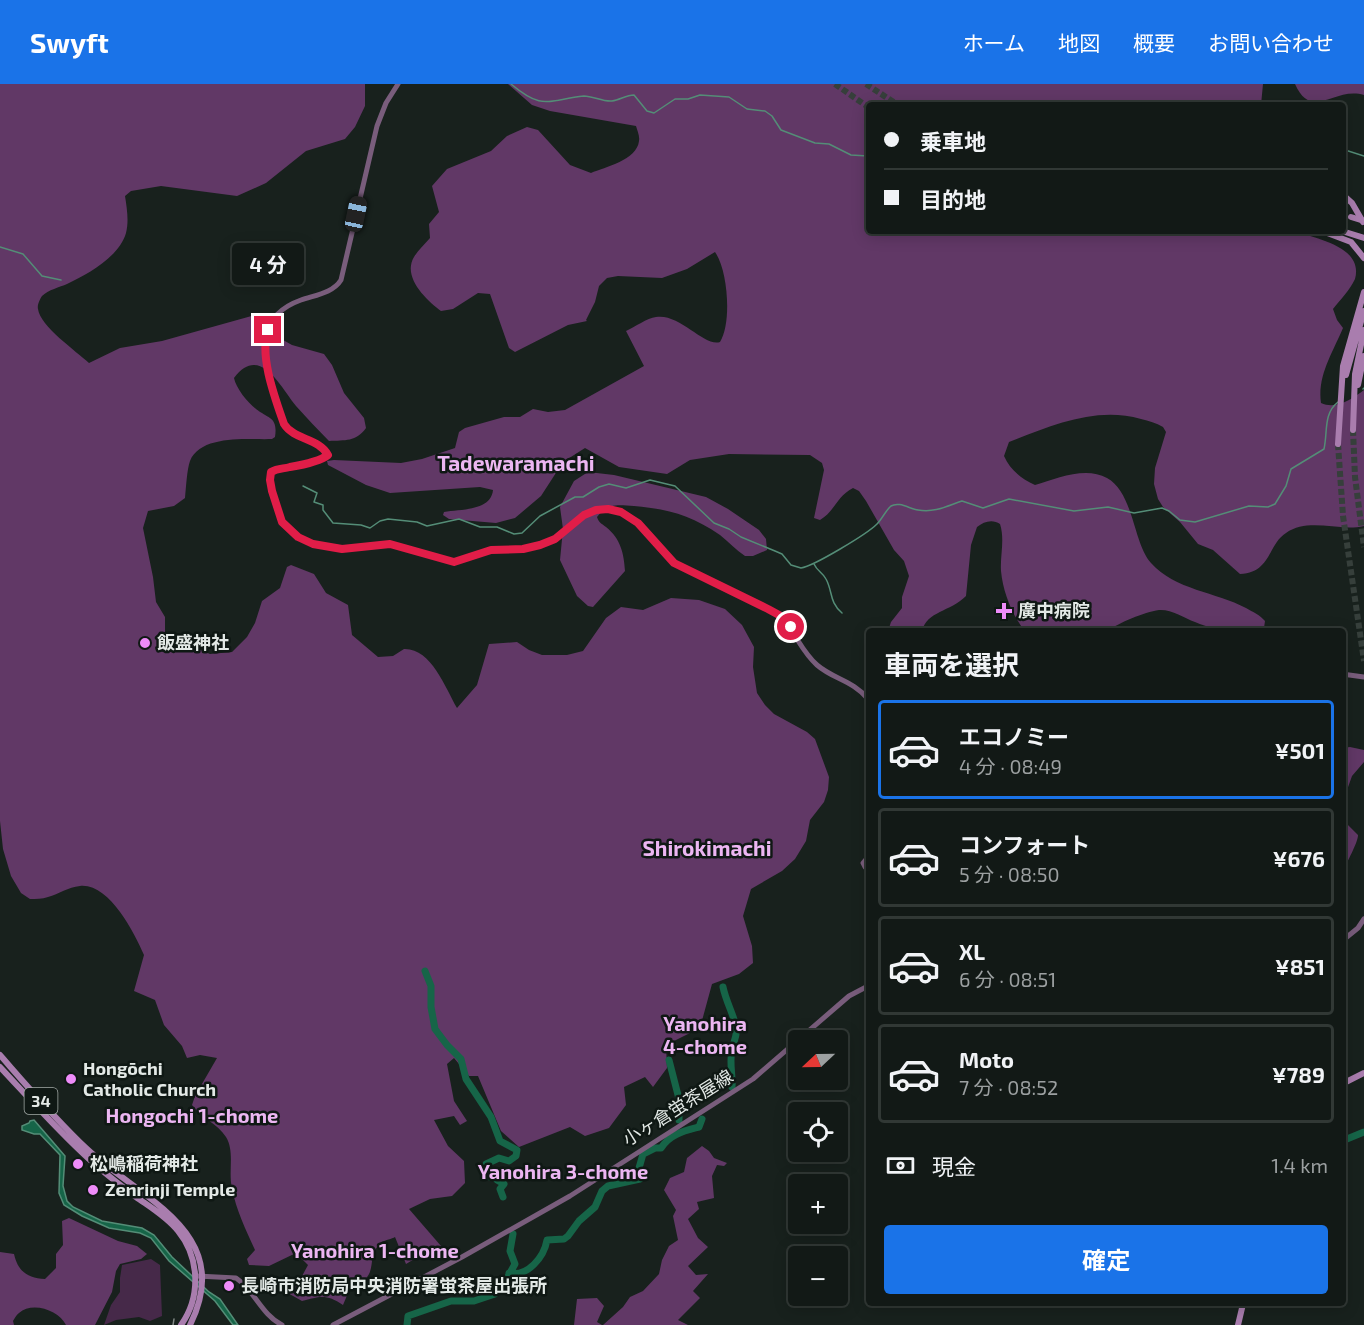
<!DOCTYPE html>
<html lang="ja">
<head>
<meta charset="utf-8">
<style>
  :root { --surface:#121916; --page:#1f2623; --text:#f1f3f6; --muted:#9ca0a1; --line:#313835; --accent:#1a73e8 }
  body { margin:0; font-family:"Exo 2","Noto Sans JP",sans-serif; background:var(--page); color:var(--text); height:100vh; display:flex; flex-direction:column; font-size:22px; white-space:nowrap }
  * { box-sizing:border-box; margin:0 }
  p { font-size:20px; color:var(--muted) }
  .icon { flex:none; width:33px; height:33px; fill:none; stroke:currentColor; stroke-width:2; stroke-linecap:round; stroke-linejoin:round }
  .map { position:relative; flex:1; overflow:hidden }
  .panel { position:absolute; left:866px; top:544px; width:480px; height:678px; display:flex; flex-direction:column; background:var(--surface); border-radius:6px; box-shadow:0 3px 15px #0003,0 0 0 2px var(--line) }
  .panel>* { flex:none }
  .top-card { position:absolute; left:866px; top:18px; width:480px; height:132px; border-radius:6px; box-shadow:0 3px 15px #0003,0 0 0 2px var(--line); display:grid; align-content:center; height:132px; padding:0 18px; background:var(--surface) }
  .needle { width:39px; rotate:248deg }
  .controls { position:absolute; left:788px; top:946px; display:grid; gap:12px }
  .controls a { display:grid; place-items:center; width:60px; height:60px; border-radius:6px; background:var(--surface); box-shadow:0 3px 15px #0003,0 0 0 2px var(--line); font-size:30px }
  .end { position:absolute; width:27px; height:27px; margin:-14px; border:8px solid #e11d48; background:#fff; box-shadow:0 0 0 3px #fff }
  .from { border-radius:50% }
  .bubble { position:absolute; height:42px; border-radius:6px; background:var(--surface); box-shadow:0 3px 15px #0003,0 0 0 2px var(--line); font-size:20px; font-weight:700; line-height:42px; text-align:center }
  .car { position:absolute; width:18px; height:36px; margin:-18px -9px; border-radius:8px; box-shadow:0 0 4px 2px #0007; background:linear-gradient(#222 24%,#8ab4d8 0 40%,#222 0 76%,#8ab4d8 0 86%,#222 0) }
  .top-card b { display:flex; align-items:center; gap:21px; height:57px; font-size:22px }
  .top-card b+b { border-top:2px solid var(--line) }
  .top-card i { width:15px; height:15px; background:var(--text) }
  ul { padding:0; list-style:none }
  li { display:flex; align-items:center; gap:18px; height:99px; margin:0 12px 9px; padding:0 6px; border:3px solid var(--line); border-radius:6px }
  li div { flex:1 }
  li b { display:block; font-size:22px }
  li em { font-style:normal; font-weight:700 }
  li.current { border-color:var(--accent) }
  li>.icon { width:54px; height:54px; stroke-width:1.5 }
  h2 { padding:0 18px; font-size:27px; line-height:72px }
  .pay { display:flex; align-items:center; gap:15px; height:66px; padding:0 18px; font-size:22px }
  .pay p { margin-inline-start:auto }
  .action { display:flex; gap:12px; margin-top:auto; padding:12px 18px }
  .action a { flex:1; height:69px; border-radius:6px; background:var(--accent); color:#fff; font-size:24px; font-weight:700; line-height:69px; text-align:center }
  header { display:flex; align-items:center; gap:36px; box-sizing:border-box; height:84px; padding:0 30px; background:var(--accent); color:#fff }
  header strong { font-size:28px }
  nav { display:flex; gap:33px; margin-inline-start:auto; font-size:21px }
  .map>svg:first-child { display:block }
  .green { fill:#462949 }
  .forest { fill:#613866 }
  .water { fill:#166548; stroke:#548d77; stroke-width:1.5 }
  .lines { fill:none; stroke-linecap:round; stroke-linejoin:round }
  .stream { stroke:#548d77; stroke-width:1.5 }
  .river { stroke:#166548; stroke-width:7 }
  .highway-tunnel { stroke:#363f3b; stroke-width:6; stroke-dasharray:6 3; stroke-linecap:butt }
  .secondary { stroke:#795d7c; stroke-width:5 }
  .highway { stroke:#a97dae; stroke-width:6 }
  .tram { stroke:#828986; stroke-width:1.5 }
  .highway-bridge { stroke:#a97dae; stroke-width:6 }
  .route { stroke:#e11d48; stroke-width:8 }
  .poi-dot { fill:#ee8cf9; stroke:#0f1814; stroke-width:2 }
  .labels { text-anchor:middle; stroke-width:5; stroke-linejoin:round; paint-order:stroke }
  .shield { fill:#0f1814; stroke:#a3aaa7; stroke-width:1.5 }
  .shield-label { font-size:16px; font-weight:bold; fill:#e3e9e6 }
  .poi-label { font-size:18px; font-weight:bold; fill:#e3e9e6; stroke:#0f1814; text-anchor:start }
  .street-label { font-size:18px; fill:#e3e9e6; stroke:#0f1814 }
  .neighbourhood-label { font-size:20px; font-weight:bold; fill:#ecb6f2; stroke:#0f1814 }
  .quarter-label { font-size:21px; font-weight:bold; fill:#ecb6f2; stroke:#0f1814 }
</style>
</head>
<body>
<header>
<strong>Swyft</strong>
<nav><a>ホーム</a><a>地図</a><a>概要</a><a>お問い合わせ</a></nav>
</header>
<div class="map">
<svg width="1364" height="1241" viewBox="0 0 1364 1241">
  <rect width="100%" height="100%" fill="#18211d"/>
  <path class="green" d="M151,1175l9,6 2,51 -12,5 -11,-4 -23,3 -12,5 7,-20 9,-13v-14l2,-13z"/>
  <path class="forest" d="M0,0h365v22l-10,21 -10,12 -39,12 -40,32 -29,13 -76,-10 -30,5 -6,5c2,13 4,25 1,37 -7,24 -38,41 -59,51 -7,3 -19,6 -25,12 -2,3 -5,9 -4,13 2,17 38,42 51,54l31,-15 42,-7 100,-28 12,22 18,10 32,9 8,11 12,28 20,25 2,10c-10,14 -21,12 -37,13 -11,-11 -22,-23 -33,-35 -15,-18 -36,-63 -62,-28 2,10 13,24 22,31 13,10 22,8 19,28l-3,2c-23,1 -71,-5 -82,22 -3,8 -4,27 -5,37l-11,8 -26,5 -5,17 10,49 3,25 9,15v18l45,19 22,-2 15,-15 8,-14 7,-22 18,-13 7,-21 4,-2 23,9 12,19 22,12 4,30 26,22 15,-1 11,-7c27,-1 41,38 53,59l20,-23 12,-41 28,-2 12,8 13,5h25l16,-4 23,-33 15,-11 22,3 28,-12 28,2 26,9 17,16 12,22 -1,20 4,26 8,12 9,9 33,18 8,7 14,38 -1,13 -4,12 -14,18 -4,21 -11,18 -13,12 -31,18 -8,27 9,30 1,17 -14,11 -27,10 -12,44 -34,17 1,23 -14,19 -8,-10 -21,10 2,18 -17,23 -24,8 -15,-9 -51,20 -18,-16 -23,-55h-9l-15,-18 -7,6 7,37 13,20 -7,4 -6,-9 -20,4 14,26 16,15 1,22 -13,13 -22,3 -21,10 32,37 -15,6 -20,12 -11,-27c-3,2 -10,3 -13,5 -19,15 1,35 -31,44l-8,19c-16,-11 -23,-9 -41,-4l-16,-9 6,-4 3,-8 6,-2 7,-13 -12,-12 -27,13 -20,-1 -2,-6 8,-9c-9,-20 -19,-40 -23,-62 -4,-17 3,-36 -6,-51 -8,-13 -25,-19 -34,-32l3,-9 22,-38 -17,-3 -13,3 -5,-12 -18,-21 -9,-25 -21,-9 10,-36c-10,-23 -35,-72 -64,-69 -12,1 -21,8 -32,11 -6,2 -12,2 -18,2l-9,-6 -10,-17 -8,-27 -3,-28z
    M508,0h755l-2,21h-393v126h425c21,7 71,15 62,48 -5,11 -15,21 -22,30l4,11 6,8c-10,24 -26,48 -22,75 15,7 31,-4 43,-13v136c-25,6 -55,-9 -78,7 -18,11 -15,40 -46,41l-27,-24 -15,-6 -18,-22 -17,-15 -5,-8 -4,-15 1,-16 11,-36 -3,-5c-7,-4 -14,-6 -22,-8 -46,-13 -90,7 -132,23l-5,14c6,14 18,23 31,29 22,-7 51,-19 72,-7 27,15 26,65 44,85 24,27 65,29 95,45 7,4 14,7 19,13l-1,7c-19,8 -51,2 -69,-6 -11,-4 -24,-13 -36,-12 -15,2 -40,13 -52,21h-82c-13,-16 -22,-39 -24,-60 -1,-16 4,-31 -1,-47 -7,-5 -16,-3 -23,3l-6,18 -5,51c-16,16 -39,15 -44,35h-34l3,-9 11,-14v-11l7,-21 -5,-15 -10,-11 -28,-49 -7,-10 -6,-3c-16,8 -18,23 -33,32l-6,-2 10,-48 -2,-7 -12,-8 -81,-1 -39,6 -23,14 -48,-7 -34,-19 -22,14 -22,34 -26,22 -19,5 -47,-4 -6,-4 1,-3c17,-3 47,-1 49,-22l-13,-3 -90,6 -24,-8 -38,-20 -1,-4 7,-1 67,3 21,-4 33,-11 4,-16 6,-4 39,-11h16l13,-8 15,3 17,-2 79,-44 -18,-35c9,-4 21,-13 30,-14 24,-4 48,30 64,25 12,-19 8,-72 -5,-90l-28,17 -25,9 -44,-2 -11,2 -8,8 -4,16 -9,18 1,1 -19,4 -53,27 -6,-4 -19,-54 -12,-1 -25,16 -12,2c-15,-11 -39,-34 -27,-54 4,-7 11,-13 16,-19l-1,-14 10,-12 -7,-26 15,-17 44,-18 16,-15 20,-9 11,3 32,35 21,8c14,-6 46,-13 48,-32 1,-5 -2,-11 -3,-15l-86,-15 -18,-6z
    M1295,0h69v11c-30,-9 -52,27 -69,-11z
    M588,388l26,3 92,22 22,12 31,21 7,9 1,11 -14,6h-8c-9,-6 -16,-14 -25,-21 -29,-20 -52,-26 -86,-29 -17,-1 -26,-3 -37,11 2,6 4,6 9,10 15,12 18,27 19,44l-32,36 -5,-1 -11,-10 -17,-36 3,-31 -3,-22 14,-26z
    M1350,663l14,3v12l-12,14 -5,14 -4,5v-47z
    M1343,736l15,15c0,8 -12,28 -15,37z
    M702,1062l7,5 5,7 13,5 -3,3 -7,-1 -5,11 2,22 -17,4 2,7 -11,10 10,19 10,9 -20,19 8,9 12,-1 -15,17 7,7 -22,22 10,5h-85l20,-18 7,-10 13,-6 16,-17 3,-14 7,-14 9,-6 -5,-24 3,-6 -12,-20 6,-12 14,-6 3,-14z
    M69,1134l49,23 19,5 10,8 -6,5 -21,5 -4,7 -4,21 -17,33h-29c-7,-15 -34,-24 -47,-12 -3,2 -4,5 -6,8l1,4h-14v-73l14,2c4,18 14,24 31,25l11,-11v-14l7,-9 -1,-24z
    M597,1214l7,8 -7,16 5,3h-28l3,-26z"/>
  <path class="water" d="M34,1036l31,36 -2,30 4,15 6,6 29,14 40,7 12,7 18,22 17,16 20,19 11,7 18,26h-5l-18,-24 -46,-40 -18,-23 -11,-5 -31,-5 -27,-12 -18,-11 -5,-12 1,-38 -20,-21h-6l-12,-4v-4l7,-3 1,-2z"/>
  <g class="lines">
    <path class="stream" d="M511,0c32,27 36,16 73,12 9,0 19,6 28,5 8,-1 14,-6 22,-6l13,16 7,2 21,-14h13l12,-4 29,2 18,12 18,2 7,5 9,14 34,13 14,1 22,11 17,1
      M1342,65l22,7
      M0,163l23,7 19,22 19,4
      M1363,305l1,-1
      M303,402l14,7 -3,9 9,3v5l10,13 28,2 9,3 10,-7 8,-2 29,3 10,4 32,-7 21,8h17l17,7 8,-1 18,-17 35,-19h8l16,-10 10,-3 17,4 24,-8 25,6 39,37 15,6 12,8 34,14 7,3 9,11 10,3c13,-2 66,-34 76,-44 5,-5 9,-14 14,-18 8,-5 19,3 27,4 17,3 29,-4 44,-9l21,7 26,-9 65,12 34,-4 26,6 28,-5 7,3 11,9 15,2 54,-16 19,1 7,-3 11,-18 5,-17 33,-20c4,-18 -1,-35 14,-47
      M814,480c3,7 9,9 12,15 7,13 3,23 16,34"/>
    <path class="river" d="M425,887l6,15v21l4,22 12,16 14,14 5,20 25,38 9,24 17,9 -1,6 -7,5 -10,-3 -13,6v10l4,3
      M723,903c3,15 11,28 13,40 2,9 -3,15 -4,23 -3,12 1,26 0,37
      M669,976l10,39v21
      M1342,1057l22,-9
      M497,1096l7,4 -4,5 3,8
      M509,1189c19,4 35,-16 38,-33l17,-1 4,-3 11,-15 16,-14 7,-16 6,-5 32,-7 -1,-11 4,-14 12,-6h6c9,-14 23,-17 38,-21l3,-8
      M407,1241l1,-9 43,-15h23l21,-7 7,-7 13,-23 -5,-13 3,-17"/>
    <path class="highway-tunnel" d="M835,0l33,23
      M866,0l32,21
      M1353,346l2,47 9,70
      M1338,360l5,72 21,145"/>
    <path class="secondary" d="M398,0l-12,19 -9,23 -36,154c-8,13 -26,15 -40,20 -45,16 -38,51 -28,88 4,12 7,24 11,36 10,16 36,14 44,31 -16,11 -43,9 -57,17l-1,9 2,10 10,31 16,15 15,7 29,5 48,-5 64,18 37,-12 32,-1 17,-4 15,-6 28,-24 13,-5 12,-1 13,3 17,11 36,40 105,52c16,16 22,36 38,50 16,14 37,16 51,34
      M1342,590l22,3
      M868,773l-5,6 2,4 3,3
      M1342,857l16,-13 6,-9
      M197,1192l39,2c19,13 25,36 46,47
      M333,1241l129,-68 108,-61 183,-117 96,-83 19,-10"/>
    <path class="highway" d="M1342,110l10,9 11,19
      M1322,147l29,11 13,16
      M1342,147l22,7
      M1346,291l18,-64
      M1358,301l6,-29
      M1353,346l2,-56 9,-44
      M1338,360l5,-78 21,-74
      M0,971c28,32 56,65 87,94 55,51 149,84 103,176
      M0,983c29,31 58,64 89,92 15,14 31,26 47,38 14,10 31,20 42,34 22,27 23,66 3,94
      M1342,1000l22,-11
      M1238,1241l5,-21"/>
    <path class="tram" d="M173,1241l1,-6"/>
    <path class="highway-bridge" d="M1351,133l13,4"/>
  </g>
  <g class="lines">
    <path class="route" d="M268,246c-9,26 7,68 16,94 10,16 35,14 44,31 -9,7 -26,10 -38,12 -7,2 -12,1 -19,5l-1,8 2,11 10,31 16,15 15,7 29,5 48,-5 64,18 37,-12 32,-1 17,-4 15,-6 29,-24 12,-5 12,-1 13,3 17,11 36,40 94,46 11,6 12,12"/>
  </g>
  <g class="poi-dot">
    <path d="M1001 518h6v6h6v6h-6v6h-6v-6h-6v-6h6z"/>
    <circle cx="145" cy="559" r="6"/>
    <circle cx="71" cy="995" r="6"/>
    <circle cx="78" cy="1080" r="6"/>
    <circle cx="93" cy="1106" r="6"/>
    <circle cx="229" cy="1202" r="6"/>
  </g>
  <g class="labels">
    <rect class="shield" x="24.5" y="1004" width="33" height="26" rx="4.5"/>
    <g class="shield-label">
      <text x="41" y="1023">34</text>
    </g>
    <g class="poi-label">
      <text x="1018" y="533">廣中病院</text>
      <text x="157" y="565">飯盛神社</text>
      <text x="83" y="991">Hongōchi<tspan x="83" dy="21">Catholic Church</tspan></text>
      <text x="90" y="1086">松嶋稲荷神社</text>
      <text x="105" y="1112">Zenrinji Temple</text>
      <text x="241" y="1208">長崎市消防局中央消防署蛍茶屋出張所</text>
    </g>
    <g class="street-label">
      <text transform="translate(678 1024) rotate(-32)" y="6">小ヶ倉蛍茶屋線</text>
    </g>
    <g class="neighbourhood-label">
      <text x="705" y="947">Yanohira<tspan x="705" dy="23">4-chome</tspan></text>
      <text x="192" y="1039">Hongochi 1-chome</text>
      <text x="563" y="1095">Yanohira 3-chome</text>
      <text x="375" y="1174">Yanohira 1-chome</text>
    </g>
    <g class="quarter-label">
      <text x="516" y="387">Tadewaramachi</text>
      <text x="707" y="772">Shirokimachi</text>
    </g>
  </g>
</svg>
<div class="controls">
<a><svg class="needle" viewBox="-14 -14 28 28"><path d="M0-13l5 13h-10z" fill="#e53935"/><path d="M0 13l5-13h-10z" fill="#9ca0a1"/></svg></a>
<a><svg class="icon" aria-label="locate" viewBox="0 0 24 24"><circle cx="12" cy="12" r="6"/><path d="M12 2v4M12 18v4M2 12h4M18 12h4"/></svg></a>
<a>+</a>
<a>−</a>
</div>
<i class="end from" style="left:791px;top:543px"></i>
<i class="end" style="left:268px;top:246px"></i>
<div class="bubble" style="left:232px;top:159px;width:72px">4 分</div>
<i class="car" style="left:356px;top:130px;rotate:12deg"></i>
<div class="top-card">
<b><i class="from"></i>乗車地</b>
<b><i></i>目的地</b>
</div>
<section class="panel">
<h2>車両を選択</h2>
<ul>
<li class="current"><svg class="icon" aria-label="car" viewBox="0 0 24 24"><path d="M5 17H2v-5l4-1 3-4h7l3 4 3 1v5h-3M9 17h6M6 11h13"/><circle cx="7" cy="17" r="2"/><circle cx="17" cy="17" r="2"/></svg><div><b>エコノミー</b><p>4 分 · 08:49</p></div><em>¥501</em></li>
<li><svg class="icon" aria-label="car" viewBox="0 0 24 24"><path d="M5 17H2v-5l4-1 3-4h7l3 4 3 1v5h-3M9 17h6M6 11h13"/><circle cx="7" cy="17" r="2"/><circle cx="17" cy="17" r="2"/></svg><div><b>コンフォート</b><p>5 分 · 08:50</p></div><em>¥676</em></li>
<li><svg class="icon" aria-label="car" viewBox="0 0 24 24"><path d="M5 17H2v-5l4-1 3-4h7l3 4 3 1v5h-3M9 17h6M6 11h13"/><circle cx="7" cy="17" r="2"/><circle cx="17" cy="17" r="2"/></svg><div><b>XL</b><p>6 分 · 08:51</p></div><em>¥851</em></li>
<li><svg class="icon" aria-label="car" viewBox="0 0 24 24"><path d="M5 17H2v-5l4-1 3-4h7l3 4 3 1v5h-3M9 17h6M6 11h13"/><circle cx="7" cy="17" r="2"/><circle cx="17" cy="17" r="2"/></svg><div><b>Moto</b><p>7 分 · 08:52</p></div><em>¥789</em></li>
</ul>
<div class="pay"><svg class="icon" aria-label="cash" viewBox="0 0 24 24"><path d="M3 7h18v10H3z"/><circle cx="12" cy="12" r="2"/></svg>現金<p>1.4 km</p></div>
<div class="action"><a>確定</a></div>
</section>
</div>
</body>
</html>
